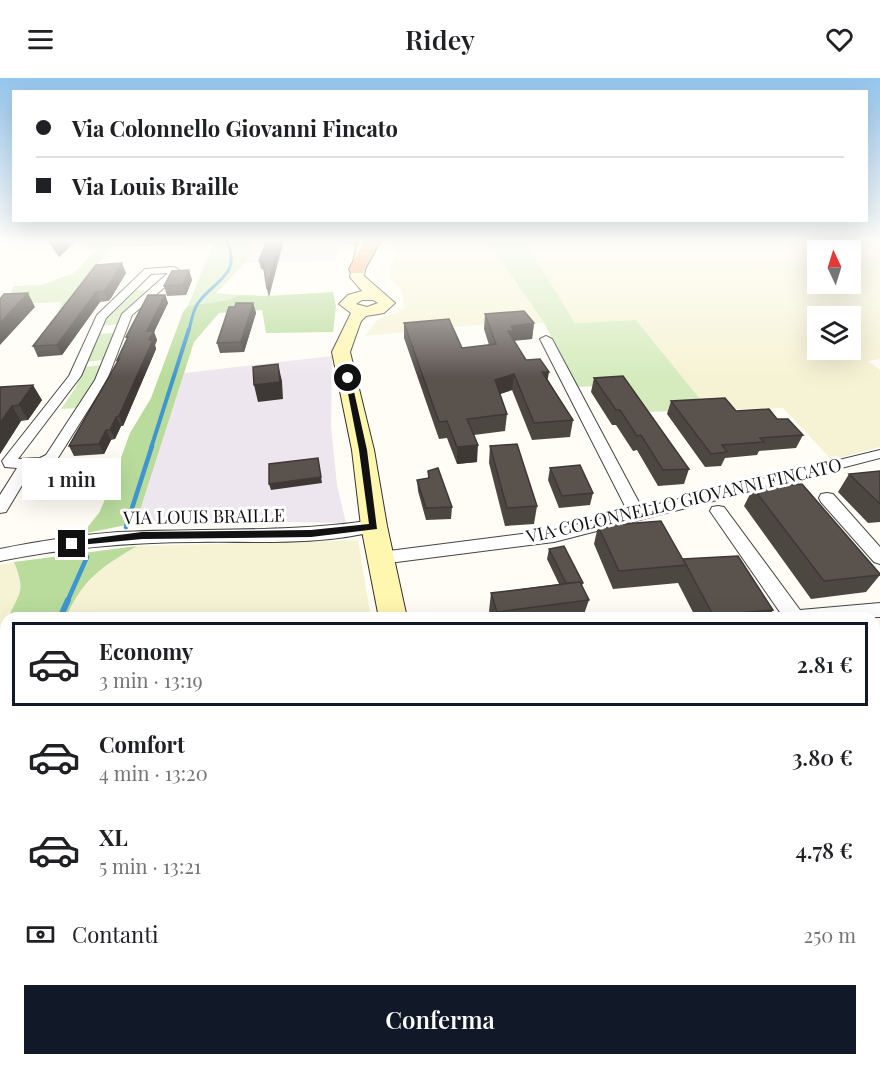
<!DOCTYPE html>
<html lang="it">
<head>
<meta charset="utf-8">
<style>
  :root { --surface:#fff; --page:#f2f2f2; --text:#202124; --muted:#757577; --line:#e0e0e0; --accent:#111827 }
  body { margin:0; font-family:"Playfair Display",serif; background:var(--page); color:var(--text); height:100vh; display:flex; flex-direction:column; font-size:22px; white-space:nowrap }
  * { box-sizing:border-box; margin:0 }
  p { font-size:20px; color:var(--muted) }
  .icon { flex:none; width:33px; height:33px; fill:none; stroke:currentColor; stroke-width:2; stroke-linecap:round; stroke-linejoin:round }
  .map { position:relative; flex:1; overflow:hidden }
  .details { position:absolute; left:0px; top:534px; width:880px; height:454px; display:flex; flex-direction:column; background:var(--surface); border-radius:18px 18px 0 0; box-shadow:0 6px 24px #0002 }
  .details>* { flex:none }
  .banner { position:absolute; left:12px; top:12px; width:856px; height:132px; border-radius:0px; box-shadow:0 6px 24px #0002; display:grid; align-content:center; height:132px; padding:0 24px; background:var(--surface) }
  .needle { width:39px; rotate:356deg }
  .tools { position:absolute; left:807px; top:162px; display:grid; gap:12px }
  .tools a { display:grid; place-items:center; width:54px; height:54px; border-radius:0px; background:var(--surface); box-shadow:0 6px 24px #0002; font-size:30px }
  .end { position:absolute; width:27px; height:27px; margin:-14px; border:8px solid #111; background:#fff; box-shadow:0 0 0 3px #fff }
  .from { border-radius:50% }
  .bubble { position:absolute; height:42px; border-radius:0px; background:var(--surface); box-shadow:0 6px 24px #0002; font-size:20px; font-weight:600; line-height:42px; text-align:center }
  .banner b { display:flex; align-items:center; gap:21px; height:57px; font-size:22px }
  .banner b+b { border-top:2px solid var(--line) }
  .banner i { width:15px; height:15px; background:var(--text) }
  ul { padding:10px 0 0; list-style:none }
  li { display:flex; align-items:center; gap:18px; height:84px; margin:0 12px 9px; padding:0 12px; border:3px solid transparent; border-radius:0px }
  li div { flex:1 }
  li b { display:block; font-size:22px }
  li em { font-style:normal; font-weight:600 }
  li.on { border-color:var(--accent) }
  li>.icon { width:54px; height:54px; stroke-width:1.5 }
  .pay { display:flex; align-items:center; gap:15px; height:66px; padding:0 24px; font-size:22px }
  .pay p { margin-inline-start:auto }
  .cta { display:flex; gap:12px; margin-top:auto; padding:12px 24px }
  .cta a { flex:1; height:69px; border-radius:0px; background:var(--accent); color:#fff; font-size:24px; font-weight:600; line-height:69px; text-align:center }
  header { display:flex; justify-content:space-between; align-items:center; height:78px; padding:0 24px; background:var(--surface); font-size:27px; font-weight:600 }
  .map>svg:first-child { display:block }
  .industrial { fill:#eee6ef }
  .farmland { fill:#f6f3d4; fill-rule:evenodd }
  .green { fill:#d5ebbd }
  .forest { fill:#b9dc9c }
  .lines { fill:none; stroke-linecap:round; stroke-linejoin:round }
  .stream-far3 { stroke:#3f96cf; stroke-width:3 }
  .stream-far2 { stroke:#3f96cf; stroke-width:4 }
  .stream-far1 { stroke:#3f96cf; stroke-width:4.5 }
  .stream { stroke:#3f96cf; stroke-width:6 }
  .street-casing { stroke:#444; stroke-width:2 }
  .secondary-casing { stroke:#333; stroke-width:2 }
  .highway-casing { stroke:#222; stroke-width:2 }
  .street { fill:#fff; fill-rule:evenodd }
  .secondary { fill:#fff6b0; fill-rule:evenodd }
  .highway { fill:#f5a25d; fill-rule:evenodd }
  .wall { fill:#4d4742 }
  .shaded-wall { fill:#3f3936 }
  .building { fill:#5a524d; stroke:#3f3936; stroke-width:1.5 }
  .route { fill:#111 }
  .labels { text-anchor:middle; stroke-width:6; stroke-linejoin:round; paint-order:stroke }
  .street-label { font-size:18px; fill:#111; stroke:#fff }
</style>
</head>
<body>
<header><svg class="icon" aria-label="menu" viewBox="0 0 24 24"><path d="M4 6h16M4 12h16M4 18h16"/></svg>Ridey<svg class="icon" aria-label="heart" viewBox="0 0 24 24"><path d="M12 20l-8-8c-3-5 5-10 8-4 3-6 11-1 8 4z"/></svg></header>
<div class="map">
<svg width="880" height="988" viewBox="0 0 880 988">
  <rect width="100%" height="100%" fill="#fffdf5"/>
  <path class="industrial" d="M251,162h88l-3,21 -90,1z
    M332,278l-1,70 6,59 9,38 -118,-2 -92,2 48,-150z"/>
  <path class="farmland" d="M398,162h89l57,83 -69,2 -110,11 13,-17 27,-10 -3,-18 -13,-15z
    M524,162h356v119l-12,2 12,9v77l-48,13 -49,-52 -74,2 -73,-90 -61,3zM818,172h32v34h-32zM818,238h32v34h-32z
    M358,462l13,78h-305l14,-29 22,-23 35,-20z
    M14,484l7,17v16l-15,23 -6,21v-74z
    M6,685v297h431l1,6h-438v-290z"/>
  <path class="green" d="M110,162l10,3 26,-3h105l-5,22 -30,31 23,2 -11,5 -40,6 25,-62 -102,3 -53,67 3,-12 -61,3 10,-10 3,-9 29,-1 32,-12 22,-23 -12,-3 12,-6z
    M487,162h37l51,83 61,-3 73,90 -66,2 -19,-27 -47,2 -33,-64z
    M137,212l12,1 -23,19 -8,14 -16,2 9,-15z
    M114,255l-11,27 -17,2 12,-28z
    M102,287l-7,20 -17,23 -17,1 15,-22 7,-20z"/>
  <path class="forest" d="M333,214l3,14 -3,26 -67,1 -4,-23 -43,3 -25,29 -58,181 -54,11 17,-21 11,-25 20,-55 21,-35 32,-86 5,-6 40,-6 11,-5 29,1z
    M137,468c-34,20 -55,33 -71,72h-58c12,-27 18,-26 6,-56z
    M6,545v140l-6,13v-137z"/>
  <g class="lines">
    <path class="stream-far3" d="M154,162h6
      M189,252c2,-8 4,-20 9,-27 16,-23 44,-27 29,-62"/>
    <path class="stream-far2" d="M151,370l38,-119"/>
    <path class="stream-far1" d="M126,449l26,-81
      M67,524l20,-45"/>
    <path class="stream" d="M60,540l8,-18
      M0,679l6,-14"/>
    <g class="street-casing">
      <path id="street" d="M342,162h20c-4,4 -16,4 -20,0z
        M174,189l5,3 -7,11 -40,34 -25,65 -51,81 -8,4 -15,2 -27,45 -6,1v-18l17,-27 -12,-1 -3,-6 67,-85 28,-61 48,-46zM168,195l-46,41 -27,66 -49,75 -6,3 -22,1 63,-83 25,-58 45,-44z
        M546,258l6,3 90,169 238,-58v8l-326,84 -173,22 -6,-2 -3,-4 3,-4 6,-2 173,-22 74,-18 -88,-173z
        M827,415l6,1 47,53v17l-6,-2 -53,-60 -2,-4 2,-4z
        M718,428l6,1 76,103 80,-7v14l-96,1 -74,-107 2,-4z
        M374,442l6,2 2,4 -2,4c-58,16 -124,11 -183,12 -67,0 -132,6 -197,19v-12c39,-8 78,-14 118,-17 86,-4 171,1 256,-12z
        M880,739v26l-6,1v-26z
        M811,982h33l2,6h-33z"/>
    </g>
    <g class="secondary-casing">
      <path id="secondary" d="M358,162h12l-6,36 31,27 -11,10 -18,3 -5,5 -11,31 24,98 13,76 20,92h-28l-18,-92 -9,-76 -20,-98 19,-39 -12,-9 9,-9 14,-4 -12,-14zM362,222h11l5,3 -11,4 -11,-3z
        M457,982h48v6h-48z"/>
    </g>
    <g class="highway-casing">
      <path id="highway" d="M365,162h16l-18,33h-12l-2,-4z"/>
    </g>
    <use href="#street" class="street"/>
    <use href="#secondary" class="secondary"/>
    <use href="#highway" class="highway"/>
  </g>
  <path class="wall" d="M47,162h26l1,3 -15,14z
    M267,162l2,57 -5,-27 -3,-1 -2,-8z
    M96,187l30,8 -15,25 -3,3 -8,1 -38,53 -24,2 -5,-11z
    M189,192l3,10 -6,15 -19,1 -3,-10z
    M165,217l3,8 -14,29 3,8 -2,5 1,4 -33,77h-2l-6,13 -4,1 -7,14 -30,2 -5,-10 49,-84 -1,-2 10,-21 -1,-2z
    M253,225l3,10 -12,39 -24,1 -3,-10 18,-36z
    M485,236l49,9 -2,16 -18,1 12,20 22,20 25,40 -3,17 -38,3 -20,-50 -12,4 7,20 -2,17 -31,4 3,27 -20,2 -10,-26 -8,1 -35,-101v-15l58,25 27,-3 -5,-16z
    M594,300l95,91 -5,15 -26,2 -21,-36 -4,1 -17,-26h-4l-21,-33z
    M0,309l42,13 -14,20 -7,1 -21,33z
    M671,323l65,10 41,8 26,16 -7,13 -37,3 -2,4 -32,3 -4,8 -16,1 -38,-53z
    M490,368l47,60 -3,18 -29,2 -16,-63z
    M550,390l43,25 -3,12 -31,3 -11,-28z
    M428,393l24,36 -1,12 -25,1 -8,-29 -1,-11 11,-2z
    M880,393v51l-12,1 -30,-31 11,-18z
    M753,410l127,87 -14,17 -55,7 -67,-93z
    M598,448l85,34 90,50 -5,8h-72l-18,-35 -65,6 -19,-45z
    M549,471l34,34 -1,3 7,14 -6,17 -91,1 -3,-7 2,-18 68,-9 -12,-25z
    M874,560l6,6v45h-6z
    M880,627v80l-6,-9v-70z
    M654,982h21l-19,5z"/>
  <path class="shaded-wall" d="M68,162h5l1,3 -15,14 -3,-7z
    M280,162h4l-15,57 -2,-8z
    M122,185l4,10 -15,25 -3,3 -4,-10z
    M189,192l3,10 -6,15 -3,-10z
    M96,214l4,10 -38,53 -5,-10z
    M28,215l7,14 -35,38v-22z
    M165,217l3,8 -14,29 3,8 -2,5 1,4 -33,77 -4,-10 28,-85z
    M253,225l3,10 -12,39 -3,-10z
    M534,245l-2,16 -19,2 -5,-10 3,-5z
    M278,286l4,17 1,18 -25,3 -4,-17z
    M542,294h7l-3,16z
    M514,296l-2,16 -18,6 1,-16z
    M33,307l9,15 -14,20 -9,-15z
    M12,328l9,15 -21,33v-31z
    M116,339l5,9 -6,13 -5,-9z
    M106,352l5,10 -7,14 -5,-10z
    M478,367l-1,17 -20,2v-17z
    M318,380l4,25 -51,7 -2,-6z"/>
  <path class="building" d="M48,162h20l-12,10z
    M267,162h13l-13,49 -4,-27 -4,-1z
    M122,185l-15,25 -3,3 -8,1 -39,53 -24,1 63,-81z
    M189,192l-6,15 -19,1 8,-15z
    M28,215l-28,30v-24l4,-5z
    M148,217h17l-18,36h7l-5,9h4l-34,76 -3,1 -6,13h-4l-7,14 -30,2 50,-87 -2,1 11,-23h-2z
    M236,225h17l-12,39 -24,1 12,-36h6z
    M524,233l10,12 -23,3 3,5h-6l18,29 14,-1 9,13h-7l31,48 -39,3 -20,-49 -19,6 12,34 -40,5 11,26 -21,2 -10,-26 -8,1 -35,-99 45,-4 13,29 34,-4 -11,-30z
    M278,286l2,18 -26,3 -1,-18z
    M623,298l66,93 -26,1 -22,-35 -4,1 -17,-26h-4l-22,-32z
    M33,307l-14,20 -7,1 -12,17v-36z
    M725,320l11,13 33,-2 8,10h11l15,16 -43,3 4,4 -42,3 5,7 -16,2 -40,-53z
    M517,366l20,62 -30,2 -17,-62z
    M318,380l3,19 -52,7v-20z
    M580,387l13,28 -31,3 -12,-28z
    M438,390l14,39 -26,1 -9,-28 12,-2 -1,-7z
    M880,393v33l-31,-30z
    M802,406l78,90v1l-56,6 -71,-93z
    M661,443l25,44 -67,6 -21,-45z
    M564,468l19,37 -2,1 -1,-2 -14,1 -17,-34z
    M738,478l35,54 -60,5 -30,-56z
    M580,504l9,18 -92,12 -6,-19z
    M874,560l6,6v30l-6,1z
    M880,627v37l-6,-8v-28z"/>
  <linearGradient id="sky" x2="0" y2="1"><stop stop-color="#95c6ee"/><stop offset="0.54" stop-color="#fffefa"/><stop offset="1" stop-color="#fffefa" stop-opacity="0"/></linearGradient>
  <rect width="880" height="300" fill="url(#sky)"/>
  <path class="route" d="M348,298l3,2 16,72 10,79 -66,8 -169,2 -73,7 -2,-2 5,-3 70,-9 169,-2 58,-6 -10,-74 -14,-72z"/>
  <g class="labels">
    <g class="street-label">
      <text transform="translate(684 423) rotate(-13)" y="6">VIA COLONNELLO GIOVANNI FINCATO</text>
      <text transform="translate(204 439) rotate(-1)" y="6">VIA LOUIS BRAILLE</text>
    </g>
  </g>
</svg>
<div class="tools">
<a><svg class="needle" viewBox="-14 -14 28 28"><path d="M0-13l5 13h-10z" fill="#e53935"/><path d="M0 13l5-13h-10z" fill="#757577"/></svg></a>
<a><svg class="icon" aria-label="layers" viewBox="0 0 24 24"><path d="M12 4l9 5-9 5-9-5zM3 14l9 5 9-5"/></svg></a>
</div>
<i class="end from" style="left:348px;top:300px"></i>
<i class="end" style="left:72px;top:466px"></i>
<div class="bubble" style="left:22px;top:380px;width:99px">1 min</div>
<div class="banner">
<b><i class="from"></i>Via Colonnello Giovanni Fincato</b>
<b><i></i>Via Louis Braille</b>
</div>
<section class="details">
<ul>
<li class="on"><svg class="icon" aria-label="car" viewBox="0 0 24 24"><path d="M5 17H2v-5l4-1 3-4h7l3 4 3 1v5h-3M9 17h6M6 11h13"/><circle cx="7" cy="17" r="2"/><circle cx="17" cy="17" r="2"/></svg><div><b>Economy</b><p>3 min · 13:19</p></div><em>2.81 €</em></li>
<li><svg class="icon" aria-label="car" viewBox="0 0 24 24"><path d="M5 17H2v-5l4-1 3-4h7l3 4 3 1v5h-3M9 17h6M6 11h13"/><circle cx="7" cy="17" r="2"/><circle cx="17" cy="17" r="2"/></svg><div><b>Comfort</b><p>4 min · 13:20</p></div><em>3.80 €</em></li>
<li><svg class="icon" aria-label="car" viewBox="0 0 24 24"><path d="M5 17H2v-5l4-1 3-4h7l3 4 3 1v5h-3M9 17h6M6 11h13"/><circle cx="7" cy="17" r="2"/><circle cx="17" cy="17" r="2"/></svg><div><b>XL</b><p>5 min · 13:21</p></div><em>4.78 €</em></li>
</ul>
<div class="pay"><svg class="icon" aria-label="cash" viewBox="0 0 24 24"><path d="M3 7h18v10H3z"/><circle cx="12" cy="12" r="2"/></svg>Contanti<p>250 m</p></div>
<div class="cta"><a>Conferma</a></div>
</section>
</div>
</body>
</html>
